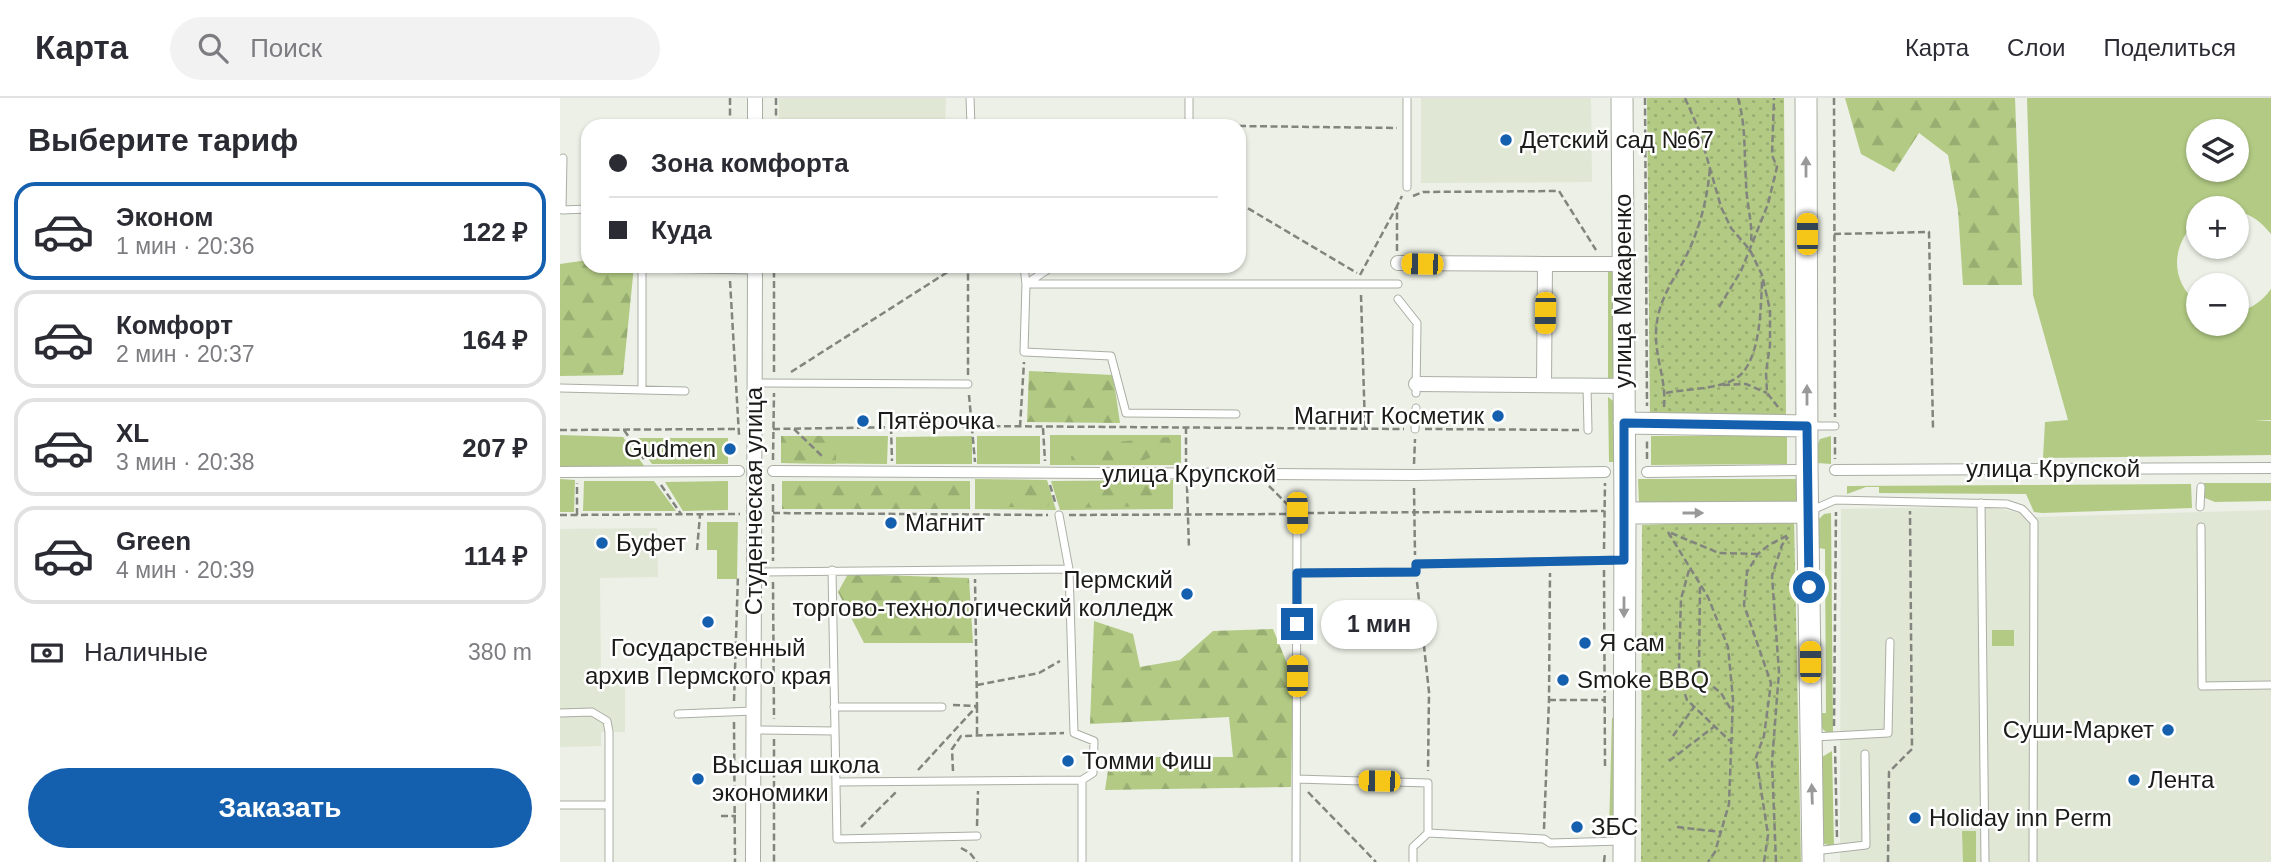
<!DOCTYPE html>
<html lang="ru">
<head>
<meta charset="utf-8">
<style>
  :root { --surface:#fff; --page:#f2f2f3; --text:#2b2b33; --muted:#7c7c81; --line:#e1e1e2; --accent:#1460af }
  body { margin:0; font-family:Arial,sans-serif; background:var(--page); color:var(--text); height:100vh; display:flex; flex-direction:column; font-size:26px; white-space:nowrap }
  * { box-sizing:border-box; margin:0 }
  p { font-size:23px; color:var(--muted) }
  .icon { flex:none; width:38px; height:38px; fill:none; stroke:currentColor; stroke-width:2; stroke-linecap:round; stroke-linejoin:round }
  .map { position:relative; flex:1; overflow:hidden }
  .side { display:flex; flex-direction:column; background:var(--surface); width:560px }
  .side>* { flex:none }
  .banner { position:absolute; left:21px; top:21px; width:665px; height:154px; border-radius:21px; box-shadow:0 2px 5px #0004; display:grid; align-content:center; height:154px; padding:0 28px; background:var(--surface) }
  .controls { position:absolute; left:1626px; top:21px; display:grid; gap:14px }
  .controls a { display:grid; place-items:center; width:63px; height:63px; border-radius:50%; background:var(--surface); box-shadow:0 2px 5px #0004; font-size:35px }
  .end { position:absolute; width:32px; height:32px; margin:-16px; border:9px solid #1460af; background:#fff; box-shadow:0 0 0 4px #fff }
  .from { border-radius:50% }
  .bubble { position:absolute; height:49px; border-radius:24px; background:var(--surface); box-shadow:0 2px 5px #0004; font-size:23px; font-weight:700; line-height:49px; text-align:center }
  .car { position:absolute; width:21px; height:42px; margin:-21px -10px; border-radius:9px; box-shadow:0 0 5px 2px #0007; background:linear-gradient(#f5c518 24%,#345 0 40%,#f5c518 0 76%,#345 0 86%,#f5c518 0) }
  .banner b { display:flex; align-items:center; gap:24px; height:66px; font-size:26px }
  .banner b+b { border-top:2px solid var(--line) }
  .banner i { width:18px; height:18px; background:var(--text) }
  ul { padding:0; list-style:none }
  li { display:flex; align-items:center; gap:21px; height:98px; margin:0 14px 10px; padding:0 14px; border:4px solid var(--line); border-radius:21px }
  li div { flex:1 }
  li b { display:block; font-size:26px }
  li em { font-style:normal; font-weight:700 }
  li.on { border-color:var(--accent) }
  li>.icon { width:63px; height:63px; stroke-width:1.5 }
  h2 { padding:0 28px; font-size:32px; line-height:84px }
  .pay { display:flex; align-items:center; gap:18px; height:77px; padding:0 28px; font-size:26px }
  .pay p { margin-inline-start:auto }
  .button { display:flex; gap:14px; margin-top:auto; padding:14px 28px }
  .button a { flex:1; height:80px; border-radius:42px; background:var(--accent); color:#fff; font-size:28px; font-weight:700; line-height:80px; text-align:center }
  header { display:flex; align-items:center; gap:42px; box-sizing:border-box; height:98px; padding:0 35px; background:var(--surface); border-bottom:2px solid var(--line) }
  header strong { font-size:33px }
  nav { display:flex; gap:38px; margin-inline-start:auto; font-size:24px }
  .search { width:490px; height:63px; background:var(--page); display:flex; align-items:center; gap:18px; box-sizing:border-box; padding:0 24px; border-radius:38px; color:var(--muted); font-size:26px }
  main { display:flex; flex:1; min-height:0 }
  .map>svg:first-child { display:block }
  .built { fill:#e0e7d5 }
  .grass { fill:#b2ca84; fill-rule:evenodd }
  .forest { fill:url(#forest-firs) }
  .park { fill:url(#park-dots) }
  .lines { fill:none; stroke-linecap:round; stroke-linejoin:round }
  .service-casing { stroke:#aaaea4; stroke-width:9 }
  .pedestrian-casing { stroke:#aaaea4; stroke-width:12 }
  .minor-casing { stroke:#aaaea4; stroke-width:16 }
  .secondary-casing { stroke:#aaaea4; stroke-width:23 }
  .path { stroke:#82847e; stroke-width:2.5; stroke-dasharray:7 3.5; stroke-linecap:butt }
  .service { stroke:#fff; stroke-width:7 }
  .pedestrian { stroke:#fff; stroke-width:10 }
  .minor { stroke:#fff; stroke-width:14 }
  .secondary { stroke:#fff; stroke-width:21 }
  .oneway { fill:#989998 }
  .route { stroke:#1460af; stroke-width:9 }
  .poi-dot { fill:#1460af; stroke:#fff; stroke-width:2.5 }
  .labels { text-anchor:middle; stroke-width:5; stroke-linejoin:round; paint-order:stroke }
  .poi-label { font-size:24px; fill:#1b1c19; stroke:#fff; text-anchor:start }
  .street-label { font-size:24px; fill:#1b1c19; stroke:#fff }
</style>
</head>
<body>
<header>
<strong>Карта</strong>
<div class="search"><svg class="icon" aria-label="search" viewBox="0 0 24 24"><circle cx="10" cy="10" r="6"/><path d="M15 15l6 6"/></svg>Поиск</div>
<nav><a>Карта</a><a>Слои</a><a>Поделиться</a></nav>
</header>
<main>
<section class="side">
<h2>Выберите тариф</h2>
<ul>
<li class="on"><svg class="icon" aria-label="car" viewBox="0 0 24 24"><path d="M5 17H2v-5l4-1 3-4h7l3 4 3 1v5h-3M9 17h6M6 11h13"/><circle cx="7" cy="17" r="2"/><circle cx="17" cy="17" r="2"/></svg><div><b>Эконом</b><p>1 мин · 20:36</p></div><em>122 ₽</em></li>
<li><svg class="icon" aria-label="car" viewBox="0 0 24 24"><path d="M5 17H2v-5l4-1 3-4h7l3 4 3 1v5h-3M9 17h6M6 11h13"/><circle cx="7" cy="17" r="2"/><circle cx="17" cy="17" r="2"/></svg><div><b>Комфорт</b><p>2 мин · 20:37</p></div><em>164 ₽</em></li>
<li><svg class="icon" aria-label="car" viewBox="0 0 24 24"><path d="M5 17H2v-5l4-1 3-4h7l3 4 3 1v5h-3M9 17h6M6 11h13"/><circle cx="7" cy="17" r="2"/><circle cx="17" cy="17" r="2"/></svg><div><b>XL</b><p>3 мин · 20:38</p></div><em>207 ₽</em></li>
<li><svg class="icon" aria-label="car" viewBox="0 0 24 24"><path d="M5 17H2v-5l4-1 3-4h7l3 4 3 1v5h-3M9 17h6M6 11h13"/><circle cx="7" cy="17" r="2"/><circle cx="17" cy="17" r="2"/></svg><div><b>Green</b><p>4 мин · 20:39</p></div><em>114 ₽</em></li>
</ul>
<div class="pay"><svg class="icon" aria-label="cash" viewBox="0 0 24 24"><path d="M3 7h18v10H3z"/><circle cx="12" cy="12" r="2"/></svg>Наличные<p>380 m</p></div>
<div class="button"><a>Заказать</a></div>
</section>
<div class="map">
<svg width="1711" height="764" viewBox="0 0 1711 764">
  <defs>
    <pattern id="forest-firs" width="22" height="20" patternUnits="userSpaceOnUse" patternTransform="scale(1.75)"><rect width="22" height="20" fill="#b2ca84"/><path d="M5 1l3.5 6h-7zM16 11l3.5 6h-7z" fill="#98ad71"/></pattern>
    <pattern id="park-dots" width="8" height="8" patternUnits="userSpaceOnUse" patternTransform="scale(1.75)"><rect width="8" height="8" fill="#b2ca84"/><path d="M2 2h.1M6 6h.1" fill="none" stroke="#98ad71" stroke-width="1.8" stroke-linecap="round"/></pattern>
  </defs>
  <rect width="100%" height="100%" fill="#ecf0e6"/>
  <path class="built" d="M219,0h167l-1,28h-166z
    M861,0h170l1,84 -171,1z
    M1391,409l47,1 38,9 235,-7v352h-431l1,-353z
    M97,430l1,49 -58,1 1,91h24v63h-24v14l-41,1v-218z"/>
  <path class="grass" d="M1467,0h244v136c-10,-12 -19,-20 -34,-22l-1,-4h-38v12c-27,24 -29,60 0,84v20h38l1,-11c14,-5 25,-11 34,-24v131l-17,1h17v34l-228,3 2,-36 23,-2 -35,-125zM1676,33v39h-38v-39z
    M1054,170l2,111 -8,3v-113z
    M1048,299l9,7v58h-8z
    M0,337l63,2 22,30h-85z
    M490,337h131v30h-131z
    M221,338h107l-1,28 -106,-1z
    M412,338v28h-76v-27z
    M417,338h63v28h-63z
    M1091,338h136v28l-136,1z
    M1271,338v28l-14,-1v-17l3,-7z
    M73,340h95v26h-76z
    M0,381l15,1 -1,32h-14z
    M415,381l72,1 9,30 -81,-1z
    M1078,381h160v25h-159z
    M613,382v29l-113,1 -9,-29z
    M24,383h70l22,30h-93z
    M168,383v29l-45,1 -18,-29z
    M1644,385h67v18l-56,1 -10,-4z
    M1631,386l1,24 -150,5 -8,-1 -8,-18 -147,-1v-6h-13l-19,7v-8z
    M1271,415l2,221c-13,-2 -13,-10 -13,-21h6l-1,-164 -7,-1 1,-29 5,-5z
    M147,424h31l-1,57h-20v-29h-10z
    M1432,532h22v16h-22z
    M1052,620h3l2,111 -8,1z
    M1272,653l2,96 -12,-4v-86z
    M1402,733h14v31h-13z"/>
  <path class="forest" d="M1285,0h170l7,187h-59l-5,-75 -10,-55 -29,-22 -25,39 -33,-18z
    M28,162v6h46l-11,109 -63,1v-112z
    M469,273l84,4 7,48 -93,-1z
    M221,338h55v28l-55,-1z
    M609,339l4,11 -31,13 -70,2 -1,-7 34,-13z
    M222,383h188v28h-188z
    M599,384l-1,16 -7,8 -77,2 -8,-3 3,-9h22l-5,-11z
    M446,385l23,1 14,4 7,14 -2,5h-68l1,-5 19,-5z
    M288,476l121,4 4,65h-109l-26,-51z
    M534,523l39,13 7,33 40,-7 33,-29 60,-2 20,49 -2,109 -186,3 5,-33h123l-4,-40 -139,7z"/>
  <path class="park" d="M1087,0h137l2,318 -136,3z
    M1234,421l7,343h-160l1,-337z"/>
  <g class="lines">
    <g class="service-casing">
      <path id="service" d="M410,0l1,28
        M847,0v89
        M629,28v-28
        M3,60l-1,52 26,-1
        M464,168l2,18 -2,68 87,4 15,57 110,1
        M466,186h372
        M466,186l27,-18
        M838,201l19,24 -1,70
        M195,285l213,1
        M1027,288l1,44
        M0,290l125,3
        M82,292v-122l112,2
        M1251,328h24
        M855,331l1,-21
        M1421,405l4,359
        M1640,409l1,-20
        M1250,413l25,-11 172,4 15,5 12,13 -1,340
        M1641,429l1,159 69,-1
        M272,472l3,161
        M194,474l315,-3 -10,-54
        M737,475l119,-1v-8l208,-4
        M274,609h108
        M0,615l32,-1 15,9 2,11v130
        M118,616l76,-3
        M194,632l81,1 2,108 140,-3
        M1254,639l74,-4 2,-91
        M736,681l132,4v50l116,6 6,4 72,-2
        M522,682v82
        M277,684l245,-2 11,-7 1,-32 -20,-8 -5,-164
        M0,707h49
        M1254,753l52,-6 -1,-91
        M736,764l1,-349
        M853,764v-15l15,-14"/>
    </g>
    <g class="pedestrian-casing">
      <path id="pedestrian" d="M1275,372l436,-2
        M213,373l641,4 191,-3
        M0,374l179,-1
        M1087,374l149,-2"/>
    </g>
    <g class="minor-casing">
      <path id="minor" d="M195,28v-28
        M838,165l147,1
        M856,286l208,2
        M984,287l1,-121h78
        M193,764l2,-596"/>
    </g>
    <g class="secondary-casing">
      <path id="secondary" d="M1062,0l3,415 -1,349
        M1246,0l1,369 6,395
        M1064,325l183,3
        M1065,415l183,-1"/>
    </g>
    <path class="path" d="M1085,0l2,308
      M1125,0l14,32 22,77 10,21 19,22 12,25 8,35v35l-4,27 1,21 11,14
      M1178,0c8,28 6,55 8,83 0,21 7,42 5,62
      M1274,0l1,319
      M170,28v-28
      M216,28v-28
      M679,28l158,2
      M853,98l10,-4 136,-1 37,59
      M679,105l118,70
      M1274,136l95,-2 4,196
      M837,153v-45l5,-10
      M800,177l37,-69
      M170,183l9,154
      M801,197l4,133
      M1159,209l22,-36 27,-67 9,-37 -5,-12 2,-57
      M214,274v-106
      M231,274l166,-106
      M408,277v-109
      M1163,287l23,-1 21,9
      M1106,295c20,-4 52,-4 69,-14 26,-15 26,-73 27,-100
      M409,297l6,67
      M1104,309c3,-34 -15,-58 -5,-95 6,-23 20,-40 30,-62 12,-26 19,-55 21,-83
      M331,329l1,34
      M460,329l4,-65
      M626,329v35
      M483,330l2,33
      M213,331l201,-3 430,3
      M234,331l30,29
      M865,331l154,1
      M0,332l179,-1
      M64,332l20,29
      M1275,339v22
      M1087,361v-18
      M213,362l1,-67
      M854,366l1,-25
      M213,386v77
      M101,387l20,29
      M490,387l6,20
      M627,388l2,63
      M709,388l20,20
      M854,390l1,67
      M213,415l275,2
      M747,415l297,-2
      M0,417l180,-1
      M17,417v-32
      M509,417l217,-1
      M1108,434l40,65 20,50 5,52 -4,105 -14,48 -7,10
      M1111,435l48,20 39,1
      M1044,451l1,-66
      M137,452l3,-35
      M1044,472l1,196
      M1129,472l-8,29 -2,66 2,18 6,17 43,41
      M213,484l1,137
      M857,484l12,110 -1,79
      M1140,489l-1,82 8,13 14,11 11,18
      M417,587l62,-12 21,-12
      M989,602h56
      M174,603l4,-126
      M393,607l24,1 -2,-127
      M417,608v28
      M174,624l1,140
      M1274,628l2,-214
      M1113,638l21,-29
      M214,641v123
      M1275,648l2,92
      M1109,663l46,-35
      M358,672l59,-64
      M393,673l-1,-22 9,-13 103,-3
      M748,694l68,70
      M161,718h15
      M417,728l1,-35
      M301,729l35,-35
      M1117,729l44,5
      M984,731l5,-129 1,-127
      M401,750l9,5 7,9
      M1044,764l1,-9
      M1204,764l4,-27 -12,-78 8,-21 7,-53 -27,-78 3,-33 11,-18 11,-9 21,-11
      M1216,764l-4,-100 7,-90 -7,-96 10,-31 6,-8
      M1328,764l1,-90 23,-23 -2,-238"/>
    <use href="#service" class="service"/>
    <use href="#pedestrian" class="pedestrian"/>
    <use href="#minor" class="minor"/>
    <use href="#secondary" class="secondary"/>
  </g>
  <defs><path id="oneway-solid" d="M-6-.8H1V-3.2L6.5 0L1 3.2V.8H-6Z" transform="scale(1.75)"/></defs>
  <g class="oneway">
    <use href="#oneway-solid" transform="translate(1246 69) rotate(-90)"/>
    <use href="#oneway-solid" transform="translate(1247 297) rotate(-90)"/>
    <use href="#oneway-solid" transform="translate(1133 415)"/>
    <use href="#oneway-solid" transform="translate(1064 509) rotate(90)"/>
    <use href="#oneway-solid" transform="translate(1252 696) rotate(-92)"/>
  </g>
  <g class="lines">
    <path class="route" d="M737,526v-51l119,-1v-8l208,-4v-137l183,3 2,161"/>
  </g>
  <g class="poi-dot">
    <circle cx="946" cy="42" r="7"/>
    <circle cx="938" cy="318" r="7"/>
    <circle cx="303" cy="323" r="7"/>
    <circle cx="170" cy="351" r="7"/>
    <circle cx="331" cy="425" r="7"/>
    <circle cx="42" cy="445" r="7"/>
    <circle cx="627" cy="496" r="7"/>
    <circle cx="148" cy="524" r="7"/>
    <circle cx="1025" cy="545" r="7"/>
    <circle cx="1003" cy="582" r="7"/>
    <circle cx="1608" cy="632" r="7"/>
    <circle cx="508" cy="663" r="7"/>
    <circle cx="138" cy="681" r="7"/>
    <circle cx="1574" cy="682" r="7"/>
    <circle cx="1355" cy="720" r="7"/>
    <circle cx="1017" cy="729" r="7"/>
  </g>
  <g class="labels">
    <g class="poi-label">
      <text x="960" y="50">Детский сад №67</text>
      <text x="924" y="326" text-anchor="end">Магнит Косметик</text>
      <text x="317" y="331">Пятёрочка</text>
      <text x="156" y="359" text-anchor="end">Gudmen</text>
      <text x="345" y="433">Магнит</text>
      <text x="56" y="453">Буфет</text>
      <text x="613" y="490" text-anchor="end">Пермский<tspan x="613" dy="28">торгово-технологический колледж</tspan></text>
      <text x="1039" y="553">Я сам</text>
      <text x="148" y="558" text-anchor="middle">Государственный<tspan x="148" dy="28">архив Пермского края</tspan></text>
      <text x="1017" y="590">Smoke BBQ</text>
      <text x="1594" y="640" text-anchor="end">Суши-Маркет</text>
      <text x="522" y="671">Томми Фиш</text>
      <text x="152" y="675">Высшая школа<tspan x="152" dy="28">экономики</tspan></text>
      <text x="1588" y="690">Лента</text>
      <text x="1369" y="728">Holiday inn Perm</text>
      <text x="1031" y="737">ЗБС</text>
    </g>
    <g class="street-label">
      <text transform="translate(1063 193) rotate(-90)" y="8">улица Макаренко</text>
      <text x="1493" y="379">улица Крупской</text>
      <text x="629" y="384">улица Крупской</text>
      <text transform="translate(194 403) rotate(-90)" y="8">Студенческая улица</text>
    </g>
  </g>
</svg>
<div class="controls">
<a><svg class="icon" aria-label="layers" viewBox="0 0 24 24"><path d="M12 4l9 5-9 5-9-5zM3 14l9 5 9-5"/></svg></a>
<a>+</a>
<a>−</a>
</div>
<i class="end from" style="left:1249px;top:489px"></i>
<i class="end" style="left:737px;top:526px"></i>
<div class="bubble" style="left:761px;top:502px;width:116px">1 мин</div>
<i class="car" style="left:1247px;top:136px;rotate:0deg"></i>
<i class="car" style="left:862px;top:166px;rotate:271deg"></i>
<i class="car" style="left:985px;top:215px;rotate:181deg"></i>
<i class="car" style="left:737px;top:415px;rotate:179deg"></i>
<i class="car" style="left:1250px;top:564px;rotate:0deg"></i>
<i class="car" style="left:737px;top:578px;rotate:0deg"></i>
<i class="car" style="left:819px;top:683px;rotate:271deg"></i>
<div class="banner">
<b><i class="from"></i>Зона комфорта</b>
<b><i></i>Куда</b>
</div>
</div>
</main>
</body>
</html>
